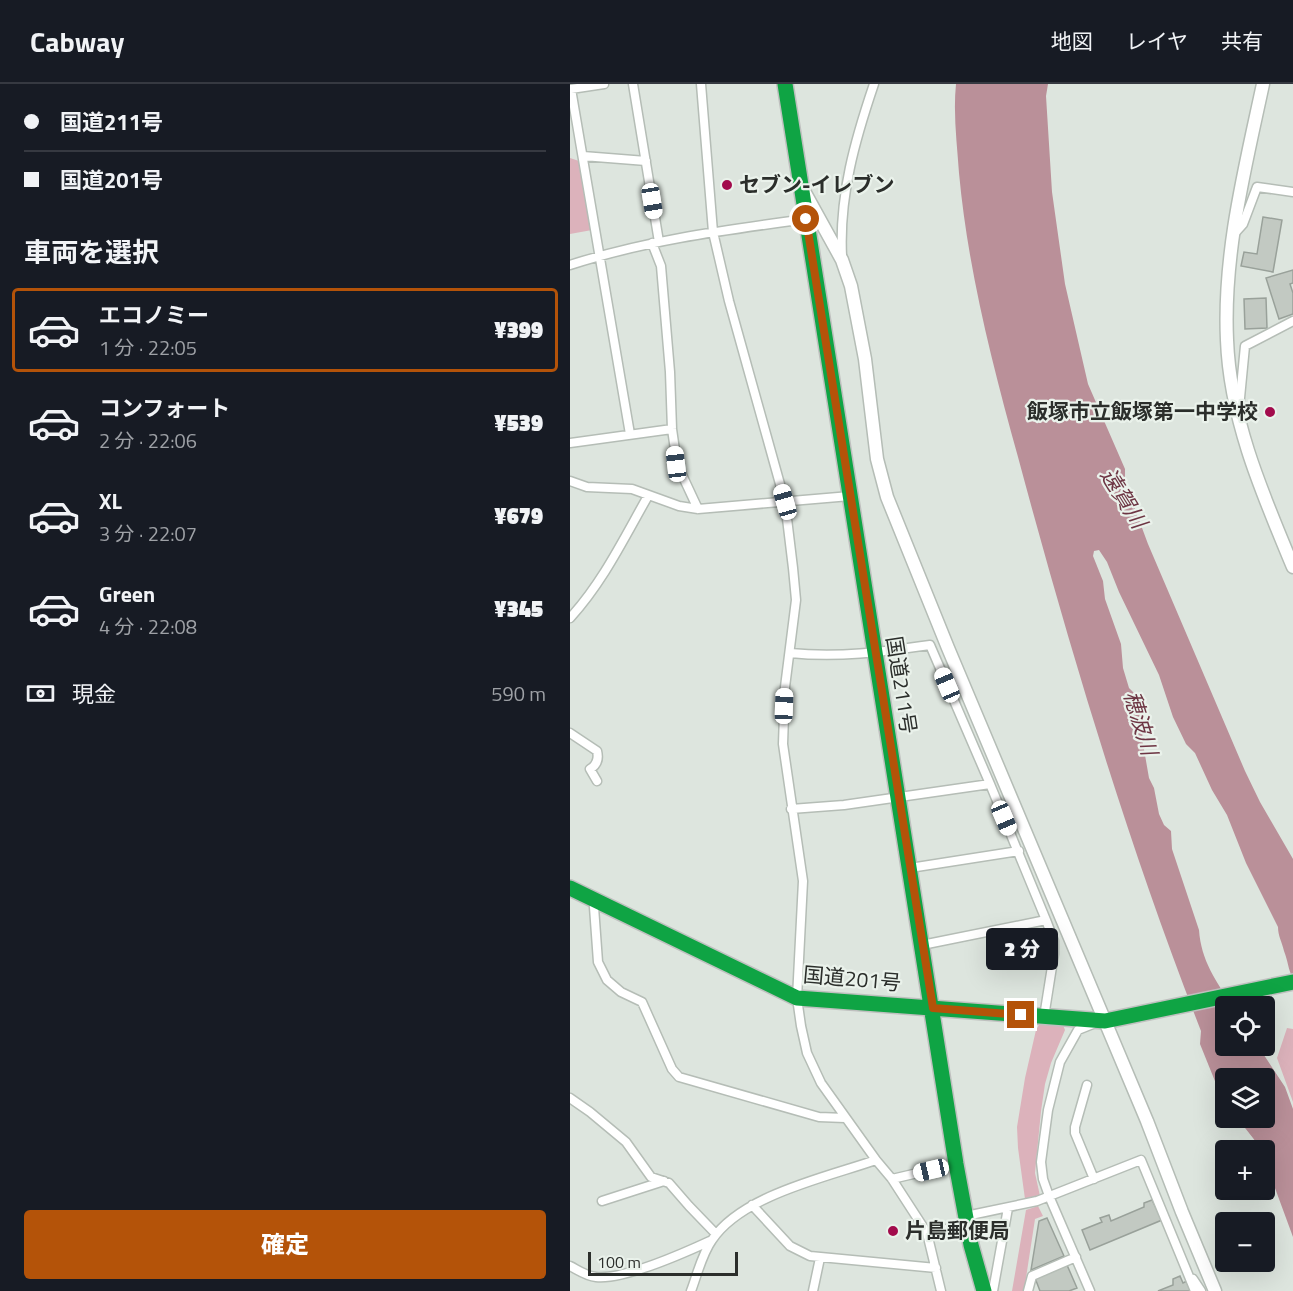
<!DOCTYPE html>
<html lang="ja">
<head>
<meta charset="utf-8">
<style>
  :root { --surface:#171b24; --page:#242831; --text:#f1f3f6; --muted:#9ea1a6; --line:#363941; --accent:#b45309 }
  body { margin:0; font-family:"Titillium Web","Noto Sans JP",sans-serif; background:var(--page); color:var(--text); height:100vh; display:flex; flex-direction:column; font-size:22px; white-space:nowrap }
  * { box-sizing:border-box; margin:0 }
  p { font-size:20px; color:var(--muted) }
  .icon { flex:none; width:33px; height:33px; fill:none; stroke:currentColor; stroke-width:2; stroke-linecap:round; stroke-linejoin:round }
  .map { position:relative; flex:1; overflow:hidden }
  .panel { display:flex; flex-direction:column; background:var(--surface); width:570px }
  .panel>* { flex:none }
  .top-card { display:grid; align-content:center; height:132px; padding:0 24px; background:var(--surface) }
  .fabs { position:absolute; left:645px; top:912px; display:grid; gap:12px }
  .fabs a { display:grid; place-items:center; width:60px; height:60px; border-radius:6px; background:var(--surface); box-shadow:0 6px 24px #0002; font-size:30px }
  .scale { position:absolute; left:18px; bottom:15px; width:150px; box-sizing:border-box; padding-left:6px; border:3px solid #2b2e2b; border-top:0; font-size:16px; line-height:21px; white-space:nowrap; color:#2b2e2b; -webkit-text-stroke:4px #eaf2eb; paint-order:stroke }
  .end { position:absolute; width:27px; height:27px; margin:-14px; border:8px solid #b45309; background:#fff; box-shadow:0 0 0 3px #fff }
  .from { border-radius:50% }
  .bubble { position:absolute; height:42px; border-radius:6px; background:var(--surface); box-shadow:0 6px 24px #0002; font-size:20px; font-weight:800; line-height:42px; text-align:center }
  .car { position:absolute; width:18px; height:36px; margin:-18px -9px; border-radius:8px; box-shadow:0 0 4px 2px #0007; background:linear-gradient(#fff 24%,#345 0 40%,#fff 0 76%,#345 0 86%,#fff 0) }
  .top-card b { display:flex; align-items:center; gap:21px; height:57px; font-size:22px }
  .top-card b+b { border-top:2px solid var(--line) }
  .top-card i { width:15px; height:15px; background:var(--text) }
  ul { padding:0; list-style:none }
  li { display:flex; align-items:center; gap:18px; height:84px; margin:0 12px 9px; padding:0 12px; border:3px solid transparent; border-radius:6px }
  li div { flex:1 }
  li b { display:block; font-size:22px }
  li em { font-style:normal; font-weight:800 }
  li.current { border-color:var(--accent) }
  li>.icon { width:54px; height:54px; stroke-width:1.5 }
  h2 { padding:0 24px; font-size:27px; line-height:72px }
  .pay { display:flex; align-items:center; gap:15px; height:66px; padding:0 24px; font-size:22px }
  .pay p { margin-inline-start:auto }
  .button { display:flex; gap:12px; margin-top:auto; padding:12px 24px }
  .button a { flex:1; height:69px; border-radius:6px; background:var(--accent); color:#fff; font-size:24px; font-weight:800; line-height:69px; text-align:center }
  header { display:flex; align-items:center; gap:36px; box-sizing:border-box; height:84px; padding:0 30px; background:var(--surface); border-bottom:2px solid var(--line) }
  header strong { font-size:28px }
  nav { display:flex; gap:33px; margin-inline-start:auto; font-size:21px }
  main { display:flex; flex:1; min-height:0 }
  .map>svg:first-child { display:block }
  .green { fill:#dcb2bb }
  .water { fill:#ba9099 }
  .building { fill:#c2c9c2; stroke:#99a19a; stroke-width:1.5 }
  .lines { fill:none; stroke-linecap:round; stroke-linejoin:round }
  .street-casing { stroke:#b5bdb6; stroke-width:11 }
  .secondary-casing { stroke:#b5bdb6; stroke-width:15 }
  .highway-casing { stroke:#bfc0bf; stroke-width:18 }
  .street { stroke:#fff; stroke-width:8 }
  .secondary { stroke:#fff; stroke-width:12 }
  .highway { stroke:#0fa444; stroke-width:15 }
  .route { stroke:#b45309; stroke-width:8 }
  .poi-dot { fill:#a20b4c; stroke:#eaf2eb; stroke-width:2 }
  .labels { text-anchor:middle; stroke-width:4.5; stroke-linejoin:round; paint-order:stroke }
  .poi-label { font-size:21px; font-weight:bold; fill:#2b2e2b; stroke:#eaf2eb; text-anchor:start }
  .street-label { font-size:21px; fill:#2b2e2b; stroke:#eaf2eb }
  .water-label { font-size:22px; font-style:italic; fill:#6d3543; stroke:#eaf2eb }
</style>
</head>
<body>
<header>
<strong>Cabway</strong>
<nav><a>地図</a><a>レイヤ</a><a>共有</a></nav>
</header>
<main>
<section class="panel">
<div class="top-card">
<b><i class="from"></i>国道211号</b>
<b><i></i>国道201号</b>
</div>
<h2>車両を選択</h2>
<ul>
<li class="current"><svg class="icon" aria-label="car" viewBox="0 0 24 24"><path d="M5 17H2v-5l4-1 3-4h7l3 4 3 1v5h-3M9 17h6M6 11h13"/><circle cx="7" cy="17" r="2"/><circle cx="17" cy="17" r="2"/></svg><div><b>エコノミー</b><p>1 分 · 22:05</p></div><em>¥399</em></li>
<li><svg class="icon" aria-label="car" viewBox="0 0 24 24"><path d="M5 17H2v-5l4-1 3-4h7l3 4 3 1v5h-3M9 17h6M6 11h13"/><circle cx="7" cy="17" r="2"/><circle cx="17" cy="17" r="2"/></svg><div><b>コンフォート</b><p>2 分 · 22:06</p></div><em>¥539</em></li>
<li><svg class="icon" aria-label="car" viewBox="0 0 24 24"><path d="M5 17H2v-5l4-1 3-4h7l3 4 3 1v5h-3M9 17h6M6 11h13"/><circle cx="7" cy="17" r="2"/><circle cx="17" cy="17" r="2"/></svg><div><b>XL</b><p>3 分 · 22:07</p></div><em>¥679</em></li>
<li><svg class="icon" aria-label="car" viewBox="0 0 24 24"><path d="M5 17H2v-5l4-1 3-4h7l3 4 3 1v5h-3M9 17h6M6 11h13"/><circle cx="7" cy="17" r="2"/><circle cx="17" cy="17" r="2"/></svg><div><b>Green</b><p>4 分 · 22:08</p></div><em>¥345</em></li>
</ul>
<div class="pay"><svg class="icon" aria-label="cash" viewBox="0 0 24 24"><path d="M3 7h18v10H3z"/><circle cx="12" cy="12" r="2"/></svg>現金<p>590 m</p></div>
<div class="button"><a>確定</a></div>
</section>
<div class="map">
<svg width="723" height="1207" viewBox="0 0 723 1207">
  <rect width="100%" height="100%" fill="#dde5de"/>
  <path class="green" d="M0,74l9,3 13,69 -22,4z
    M470,939l20,1 3,1 2,5 -14,33 -6,21 -4,27 -6,62 5,23 -15,3 -7,-51 -1,-21 8,-49 11,-48z
    M717,944l6,1v73l-16,-44z
    M468,1122l5,10 -8,3 -11,72h-12l14,-81z"/>
  <path class="water" d="M386,0h92l-2,12 6,96 13,92 23,100 37,85v13l23,62 97,227 15,31 33,57v120c-5,-10 -5,-18 -9,-28 -2,-9 -6,-15 -6,-24l-32,-64 -19,-48 -15,-25 -17,-37 -9,-9 -13,-27 -14,-42 -40,-83 -12,-30 -8,-12 -5,1 -1,5 10,25 2,18 16,45 2,24 6,20 8,8 8,24 -3,18 7,40 5,10 5,26 5,11 7,6 1,18 27,81c2,30 17,52 34,76h-7v40h32l27,41 8,22v128l-28,-76 -1,-11h-3c-5,-9 -17,-24 -25,-32h28v-40h-38l-1,28 -25,-62 1,-13c-73,-187 -131,-380 -183,-574 -26,-94 -50,-187 -59,-284 -2,-30 -6,-59 -3,-89z"/>
  <path class="building" d="M693,133l19,3 -9,52 -32,-6 3,-14 13,2z
    M723,186v13l-3,1 3,9v21l-14,5 -13,-41z
    M696,214l1,30 -22,1 -1,-30z
    M582,1116l10,20 -72,30 -8,-20 20,-8 -2,-4 9,-3 2,6 33,-14v-4z
    M477,1134l17,38 -33,14 8,-49z
    M497,1181l10,23 -8,3h-29l-5,-13z
    M610,1192l3,7 4,-2 4,10h-33l15,-6v-6z"/>
  <g class="lines">
    <g class="street-casing">
      <path id="street" d="M34,0l-33,5 59,345
        M63,0l26,158
        M131,0l12,148 16,69 56,201 8,66 3,32 -11,87 -2,57 20,137 -6,117 4,28 6,27 14,30 55,77 16,19 35,54 14,58
        M13,72l63,5
        M664,150l9,-10 14,-37 36,5
        M82,159l9,23 9,106 2,57 5,35 21,45
        M272,172c-3,-60 13,-116 32,-172
        M0,181c77,-25 156,-35 236,-46
        M669,324l6,-62 48,-25
        M0,359l102,-14
        M0,397l17,6 45,2 47,17 19,3 152,-13
        M0,534c33,-36 54,-80 78,-122
        M220,569c49,5 91,-1 140,-8l60,139
        M0,649l27,18c2,8 0,14 -7,18l7,12
        M221,725l53,-4 146,-21 56,136 -124,25
        M340,784l109,-17
        M26,817l-2,6 4,55 9,18 14,12 21,10 30,67 7,8 140,40 26,1
        M474,933l10,-63v-13l-8,-21
        M517,1001l-12,42v6l19,46
        M0,1014l20,14 36,30 25,35 18,6 20,23 27,28
        M322,1095l64,-15
        M32,1117l62,-20
        M182,1121l38,41 20,10 126,12
        M396,1132l71,-15 104,-41 54,131
        M357,1149l40,-8
        M0,1182c8,4 16,10 26,11 27,3 88,-24 114,-36
        M623,1195l8,12
        M121,1207c6,-16 11,-37 21,-51 30,-45 115,-63 164,-80
        M243,1207l7,-33
        M423,1207l15,-83
        M458,1207l4,-15 44,-19
        M520,1207l-41,-95 -6,-17 -2,-17 7,-52 12,-48 18,-32 15,-6"/>
    </g>
    <g class="secondary-casing">
      <path id="secondary" d="M693,0c-18,84 -40,170 -36,256 3,80 36,155 66,227
        M235,109l37,67 9,26 14,73 12,100 10,38 61,151 199,473 35,91 33,79"/>
    </g>
    <g class="highway-casing">
      <path id="highway" d="M215,0l171,1080 15,81 13,46
        M0,804l227,110 308,23 188,-39"/>
    </g>
    <use href="#street" class="street"/>
    <use href="#secondary" class="secondary"/>
    <use href="#highway" class="highway"/>
  </g>
  <g class="lines">
    <path class="route" d="M236,135l127,789 88,7"/>
  </g>
  <g class="poi-dot">
    <circle cx="157" cy="101" r="6"/>
    <circle cx="700" cy="328" r="6"/>
    <circle cx="323" cy="1147" r="6"/>
  </g>
  <g class="labels">
    <g class="poi-label">
      <text x="169" y="108">セブン-イレブン</text>
      <text x="688" y="335" text-anchor="end">飯塚市立飯塚第一中学校</text>
      <text x="335" y="1154">片島郵便局</text>
    </g>
    <g class="street-label">
      <text transform="translate(331 601) rotate(81)" y="7">国道211号</text>
      <text transform="translate(282 895) rotate(5)" y="7">国道201号</text>
    </g>
    <g class="water-label">
      <text transform="translate(554 414) rotate(58)" y="8">遠賀川</text>
      <text transform="translate(571 639) rotate(73)" y="8">穂波川</text>
    </g>
  </g>
</svg>
<div class="fabs">
<a><svg class="icon" aria-label="locate" viewBox="0 0 24 24"><circle cx="12" cy="12" r="6"/><path d="M12 2v4M12 18v4M2 12h4M18 12h4"/></svg></a>
<a><svg class="icon" aria-label="layers" viewBox="0 0 24 24"><path d="M12 4l9 5-9 5-9-5zM3 14l9 5 9-5"/></svg></a>
<a>+</a>
<a>−</a>
</div>
<div class="scale">100 m</div>
<i class="end from" style="left:236px;top:135px"></i>
<i class="end" style="left:451px;top:931px"></i>
<div class="bubble" style="left:416px;top:844px;width:72px">2 分</div>
<i class="car" style="left:82px;top:117px;rotate:171deg"></i>
<i class="car" style="left:106px;top:380px;rotate:353deg"></i>
<i class="car" style="left:215px;top:418px;rotate:344deg"></i>
<i class="car" style="left:377px;top:601px;rotate:337deg"></i>
<i class="car" style="left:214px;top:622px;rotate:2deg"></i>
<i class="car" style="left:434px;top:734px;rotate:157deg"></i>
<i class="car" style="left:361px;top:1086px;rotate:257deg"></i>
</div>
</main>
</body>
</html>
